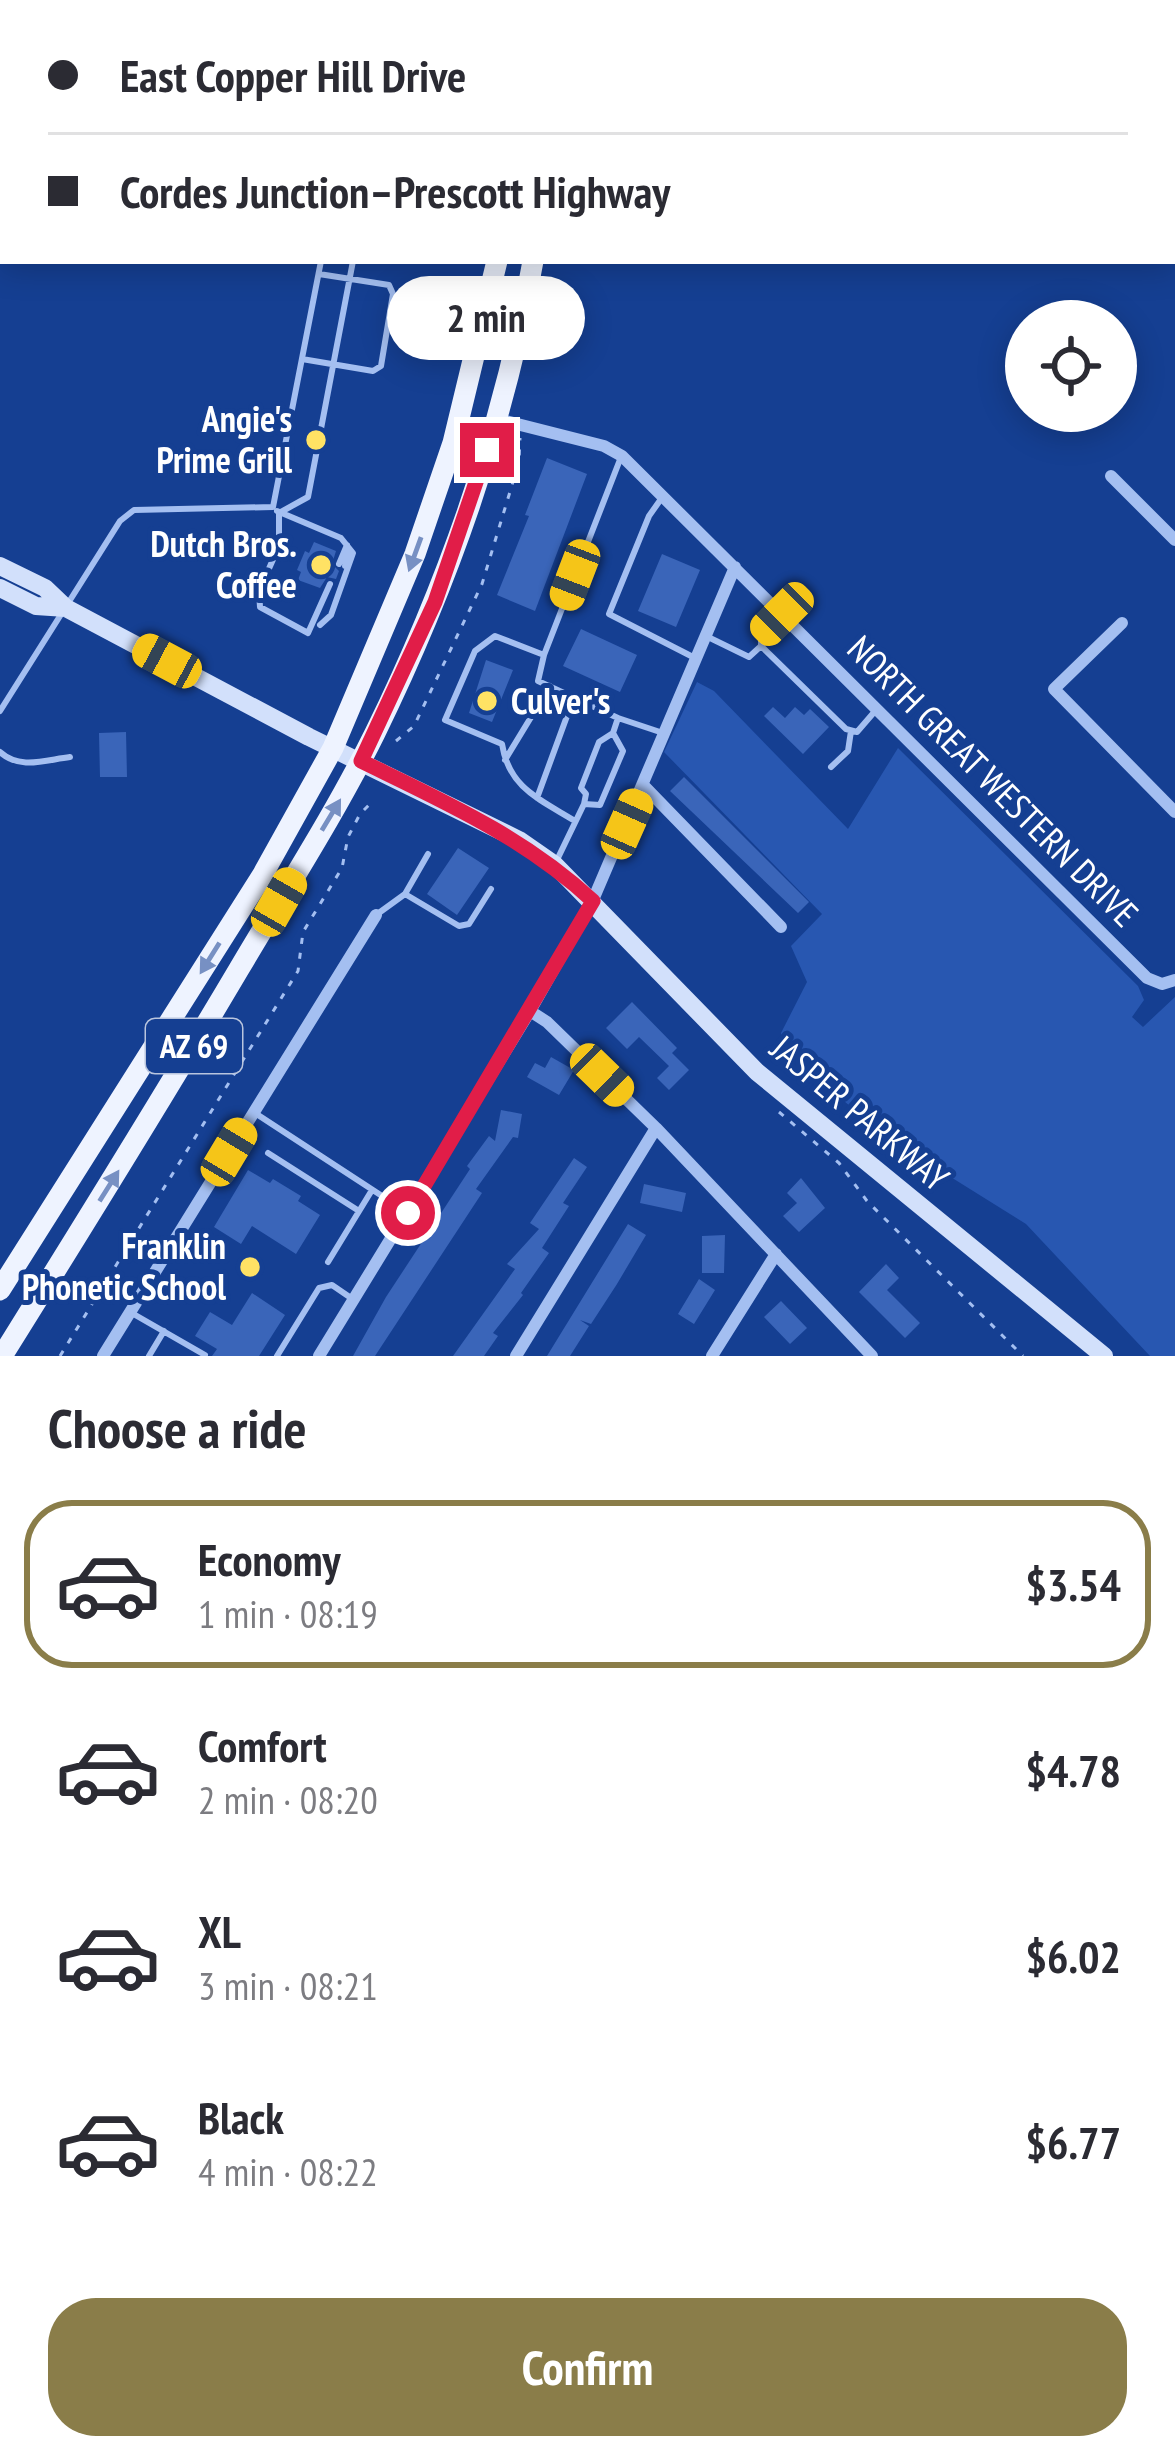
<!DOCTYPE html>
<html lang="en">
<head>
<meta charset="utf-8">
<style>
  :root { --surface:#fff; --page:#f7f7f7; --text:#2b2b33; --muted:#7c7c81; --line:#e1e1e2; --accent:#8a7d49 }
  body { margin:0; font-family:"PT Sans Narrow",sans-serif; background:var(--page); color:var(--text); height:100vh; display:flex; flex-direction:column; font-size:45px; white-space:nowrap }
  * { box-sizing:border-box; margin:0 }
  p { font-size:39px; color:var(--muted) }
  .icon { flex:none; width:66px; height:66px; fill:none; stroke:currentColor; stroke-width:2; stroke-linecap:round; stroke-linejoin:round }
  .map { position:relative; height:1356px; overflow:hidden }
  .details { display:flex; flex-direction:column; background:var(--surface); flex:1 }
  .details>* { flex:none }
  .guide { position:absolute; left:0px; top:0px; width:1176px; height:264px; box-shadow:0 6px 30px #0003; display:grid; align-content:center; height:264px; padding:0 48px; background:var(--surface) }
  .buttons { position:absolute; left:1005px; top:300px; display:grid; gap:24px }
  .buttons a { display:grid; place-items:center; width:132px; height:132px; border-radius:50%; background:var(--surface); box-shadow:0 6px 30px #0003; font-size:60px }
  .end { position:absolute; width:54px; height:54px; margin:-27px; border:15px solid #e11d48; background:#fff; box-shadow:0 0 0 6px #fff }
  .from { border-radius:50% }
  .bubble { position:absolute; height:84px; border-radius:42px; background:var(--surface); box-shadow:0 6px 30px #0003; font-size:39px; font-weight:600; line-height:84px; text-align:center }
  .car { position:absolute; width:36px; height:72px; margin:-36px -18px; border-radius:15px; box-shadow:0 0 9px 3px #0007; background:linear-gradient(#f5c518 24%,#345 0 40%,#f5c518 0 76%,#345 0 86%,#f5c518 0) }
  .guide b { display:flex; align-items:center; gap:42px; height:114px; font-size:45px }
  .guide b+b { border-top:3px solid var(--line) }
  .guide i { width:30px; height:30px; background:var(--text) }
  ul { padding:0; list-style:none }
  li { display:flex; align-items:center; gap:36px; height:168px; margin:0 24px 18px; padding:0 24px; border:6px solid transparent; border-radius:48px }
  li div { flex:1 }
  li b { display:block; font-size:45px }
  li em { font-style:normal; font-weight:600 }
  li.active { border-color:var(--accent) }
  li>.icon { width:108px; height:108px; stroke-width:1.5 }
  h2 { padding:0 48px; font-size:54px; line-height:144px }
  .button { display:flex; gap:24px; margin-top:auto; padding:24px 48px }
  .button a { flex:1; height:138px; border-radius:48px; background:var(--accent); color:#fff; font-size:48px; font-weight:600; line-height:138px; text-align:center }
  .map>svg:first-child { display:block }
  .green { fill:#2857b1 }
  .building { fill:#3a65b9 }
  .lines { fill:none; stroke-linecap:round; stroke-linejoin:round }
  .path { stroke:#a4bff1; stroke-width:3; stroke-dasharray:6 9; stroke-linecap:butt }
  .lane { stroke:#a4bff1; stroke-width:6 }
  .street { stroke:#a4bff1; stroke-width:12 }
  .secondary { stroke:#d2e0fb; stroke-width:18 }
  .primary { stroke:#eef3ff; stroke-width:21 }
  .oneway { fill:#7790c3 }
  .route { stroke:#e11d48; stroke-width:15 }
  .poi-dot { fill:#ffe264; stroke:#153f92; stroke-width:4.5 }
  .labels { text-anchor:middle; stroke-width:10; stroke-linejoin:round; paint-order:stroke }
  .shield { fill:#153f92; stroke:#b9c5de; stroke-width:3 }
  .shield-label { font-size:33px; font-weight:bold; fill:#fff }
  .poi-label { font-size:36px; font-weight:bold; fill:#fff; stroke:#153f92; text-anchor:end }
  .street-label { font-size:36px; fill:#fff; stroke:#153f92 }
</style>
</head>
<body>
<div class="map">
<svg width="1175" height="1356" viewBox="0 0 1175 1356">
  <rect width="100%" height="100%" fill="#153f92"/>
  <path class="green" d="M697,682l17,9 134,138 50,-81 240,238 6,14 -12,17 11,10 32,-30v359h-25l-124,-132 -133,-83 -108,-88 -4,-20 26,-51 -16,-36 31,-32 -158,-162z"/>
  <path class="building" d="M547,458l40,16 -52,137 -38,-16 32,-79 -4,-1z
    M314,542l22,9 -4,13 7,7 -3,8 -9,-2 -7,11 -22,-8 3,-8 -4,-2 8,-19 4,2z
    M662,554l38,16 -24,57 -38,-16z
    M581,629l56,26 -17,37 -57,-26z
    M486,660l27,10 -21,52 -23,-9z
    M773,707l12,11 10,-11 9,8 6,-6 19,18 -26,27 -39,-38z
    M126,732l1,45h-27l-1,-44z
    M684,777l125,125 -11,11 -128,-122z
    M458,848l31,20 -32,47 -30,-21z
    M632,1002l45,46 -5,5 17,17 -20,20 -12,-12 12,-12 -30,-29 -12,12 -21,-21z
    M551,1057l23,13 -15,25 -32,-18 8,-14 10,5z
    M501,1110l21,4 -4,24 -5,-1 -37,52 6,4 -107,163h-22l33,-59 84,-128 -3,-3 22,-30 6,5z
    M574,1158l13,9 -24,36 6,3 -27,42 7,5 -28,40 2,2 -30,38 5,3 -14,20h-31l62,-87 -8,-5 32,-35 -9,-6z
    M248,1170l22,13 3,-4 28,17 -3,5 22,14 -24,39 -44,-28 -11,18 -27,-17z
    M801,1178l24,30 -26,24 -16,-16 14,-13 -10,-10z
    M644,1184l42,9 -4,19 -42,-9z
    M628,1224l18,11 -29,49 -26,40 -11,-4 9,6 -19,30h-23z
    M725,1235l-1,38h-22v-37z
    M886,1264l13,14 -12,12 33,33 -15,15 -46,-46z
    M699,1279l16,11 -21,34 -16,-10z
    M252,1293l33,22 -26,41h-47l5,-7 -22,-13 15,-24 22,13z
    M781,1301l26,27 -17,16 -26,-27z"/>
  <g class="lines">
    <path class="path" d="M396,741l18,-15 68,-142 37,-122 1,-24
      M779,1112l60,51 28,38 156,155
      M60,1356l238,-385 5,-39 39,-64 6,-31 12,-23 11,-11"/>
    <path class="lane" d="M99,0l1,3
      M393,0l1,3
      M462,0v3
      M107,3l16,-3
      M289,3l13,-2
      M325,3l22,-3
      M1173,100l2,-2
      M0,207l3,-1
      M302,359l71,12 8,-5 12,-72 -4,-9 -70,-11
      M661,499l-12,17 -40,98 84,43
      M277,511l64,27 12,15 -22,62 -11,10
      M279,513l29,-16 45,-236
      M279,513v33l-20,45 1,16 48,26 22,-49
      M339,564l8,-19
      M345,566l3,-18
      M779,616l-18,18v12l85,83 11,3 19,-22
      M708,637l41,20 12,-11
      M544,655l77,-198
      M0,711l120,-190 14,-11 139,-3 48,-246
      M0,752c20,18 45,8 70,5
      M505,760l45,-74
      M831,767l17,-16 3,-20
      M537,798l37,-101
      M584,804l2,-10 -5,-6 18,-46 14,-9
      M575,821c-36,-22 -66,-33 -73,-77l-57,-24 30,-69 20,-15 49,19 -6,26 80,37
      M556,862l28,-58 16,1 23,-54 -10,-18 5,-15 48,16
      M405,894l23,-40
      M376,915l29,-21 54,32 10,-2 22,-35
      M255,1113l150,98
      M268,1153l91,58
      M328,1262l44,-72
      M130,1312l75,43
      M149,1356l15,-25
      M277,1356l42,-68 13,-3 19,13"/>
    <path class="street" d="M1139,3l2,-3
      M1173,50l2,2
      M497,419l107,27 18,10 525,522 15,6 13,-4
      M1111,476l64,64
      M1122,623l-68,66 121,123
      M644,786l137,141
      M530,1011l17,11 109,106 216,228
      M103,1356l273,-441
      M319,1356l211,-345 63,-111 142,-333
      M516,1356l140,-228
      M712,1356l64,-102"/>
    <path class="secondary" d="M0,566l45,22 21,20 243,129 210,103 36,25 202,207 347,284
      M0,588l36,18 30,2"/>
    <path class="primary" d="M521,3v-3
      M565,3v-3
      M0,1290l263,-416 70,-126 82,-194 38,-111 44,-182
      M2,1356c80,-128 160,-257 237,-387 46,-78 96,-155 136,-236 73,-149 129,-308 158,-472"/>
  </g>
  <defs><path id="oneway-solid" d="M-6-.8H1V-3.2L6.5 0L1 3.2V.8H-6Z" transform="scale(3)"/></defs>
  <g class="oneway">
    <use href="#oneway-solid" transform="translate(415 554) rotate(110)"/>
    <use href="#oneway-solid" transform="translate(331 815) rotate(-59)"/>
    <use href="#oneway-solid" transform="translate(210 958) rotate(122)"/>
    <use href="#oneway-solid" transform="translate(109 1186) rotate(-58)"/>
  </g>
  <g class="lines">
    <path class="route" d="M408,1213l185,-312c-69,-64 -148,-99 -232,-140l74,-159 52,-152"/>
  </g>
  <g class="poi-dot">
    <circle cx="316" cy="440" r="12"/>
    <circle cx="321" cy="565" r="12"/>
    <circle cx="487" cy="701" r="12"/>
    <circle cx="250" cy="1267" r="12"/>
  </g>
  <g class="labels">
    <rect class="shield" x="146" y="1019" width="96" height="54" rx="9"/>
    <g class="shield-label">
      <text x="194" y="1058">AZ 69</text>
    </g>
    <g class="poi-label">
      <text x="292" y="432">Angie's<tspan x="292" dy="41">Prime Grill</tspan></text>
      <text x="297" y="557">Dutch Bros.<tspan x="297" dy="41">Coffee</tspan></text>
      <text x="511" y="714" text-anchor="start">Culver's</text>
      <text x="226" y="1259">Franklin<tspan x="226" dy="41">Phonetic School</tspan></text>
    </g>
    <g class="street-label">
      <text transform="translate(993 781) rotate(45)" y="13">NORTH GREAT WESTERN DRIVE</text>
      <text transform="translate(860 1113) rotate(40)" y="13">JASPER PARKWAY</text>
    </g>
  </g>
</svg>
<div class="buttons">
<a><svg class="icon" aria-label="locate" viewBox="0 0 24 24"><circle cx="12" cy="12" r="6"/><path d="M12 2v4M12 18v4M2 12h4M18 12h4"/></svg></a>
</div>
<i class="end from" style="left:408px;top:1213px"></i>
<i class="end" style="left:487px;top:450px"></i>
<div class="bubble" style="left:387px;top:276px;width:198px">2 min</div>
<i class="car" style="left:575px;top:575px;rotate:201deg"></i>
<i class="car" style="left:782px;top:614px;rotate:225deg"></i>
<i class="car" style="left:167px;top:661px;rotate:298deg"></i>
<i class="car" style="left:627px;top:824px;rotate:24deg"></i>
<i class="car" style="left:279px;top:902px;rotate:30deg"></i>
<i class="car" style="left:602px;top:1075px;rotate:134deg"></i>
<i class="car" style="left:229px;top:1152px;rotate:31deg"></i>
<div class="guide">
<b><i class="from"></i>East Copper Hill Drive</b>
<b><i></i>Cordes Junction–Prescott Highway</b>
</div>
</div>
<section class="details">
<h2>Choose a ride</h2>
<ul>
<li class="active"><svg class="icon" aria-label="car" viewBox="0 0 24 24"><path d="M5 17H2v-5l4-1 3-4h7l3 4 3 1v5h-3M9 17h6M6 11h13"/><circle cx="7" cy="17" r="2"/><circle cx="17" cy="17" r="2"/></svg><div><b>Economy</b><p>1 min · 08:19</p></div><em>$3.54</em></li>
<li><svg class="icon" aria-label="car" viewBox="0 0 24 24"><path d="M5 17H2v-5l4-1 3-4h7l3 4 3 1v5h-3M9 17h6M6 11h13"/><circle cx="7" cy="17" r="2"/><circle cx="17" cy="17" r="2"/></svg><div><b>Comfort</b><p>2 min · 08:20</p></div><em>$4.78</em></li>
<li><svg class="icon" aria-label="car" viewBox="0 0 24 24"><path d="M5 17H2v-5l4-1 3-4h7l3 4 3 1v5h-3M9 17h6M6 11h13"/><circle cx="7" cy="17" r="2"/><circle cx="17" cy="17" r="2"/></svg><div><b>XL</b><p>3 min · 08:21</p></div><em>$6.02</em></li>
<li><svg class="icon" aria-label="car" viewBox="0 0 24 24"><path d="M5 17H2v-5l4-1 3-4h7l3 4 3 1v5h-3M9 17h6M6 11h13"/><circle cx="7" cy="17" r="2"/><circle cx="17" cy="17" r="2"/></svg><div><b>Black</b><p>4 min · 08:22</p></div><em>$6.77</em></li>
</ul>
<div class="button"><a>Confirm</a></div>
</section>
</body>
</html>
